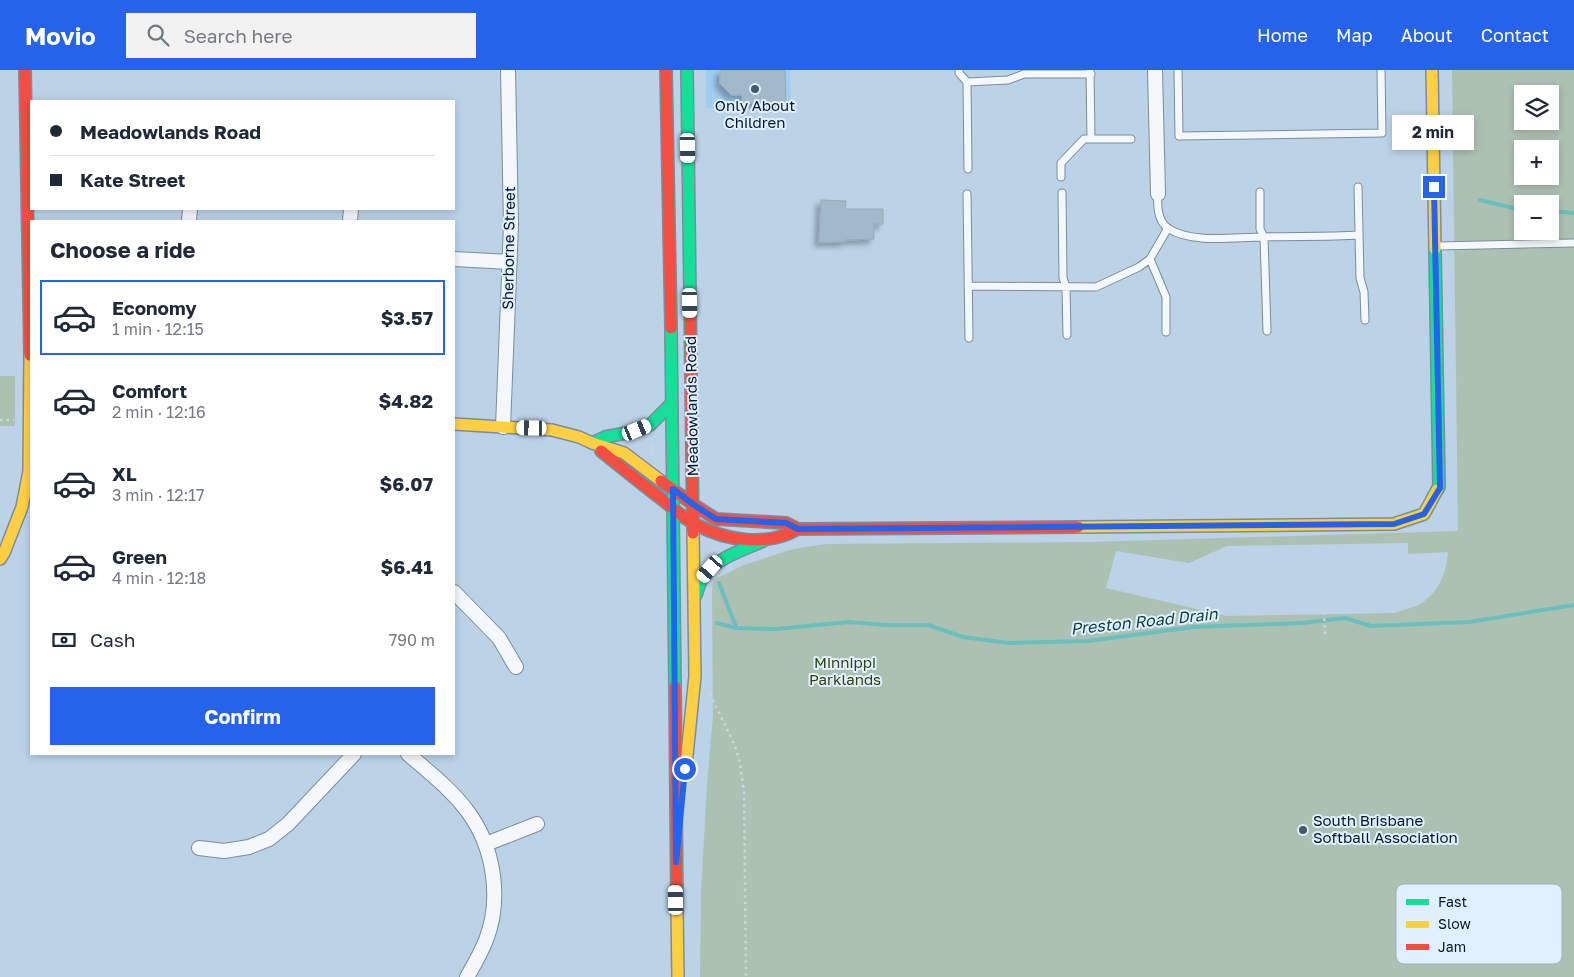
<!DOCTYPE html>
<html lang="en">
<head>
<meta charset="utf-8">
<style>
  :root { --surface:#fff; --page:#f2f2f3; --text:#1f2937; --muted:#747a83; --line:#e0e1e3; --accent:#2563eb }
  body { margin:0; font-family:"Golos Text",sans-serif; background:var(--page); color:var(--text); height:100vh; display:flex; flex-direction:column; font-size:19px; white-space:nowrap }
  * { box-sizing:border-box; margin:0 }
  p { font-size:16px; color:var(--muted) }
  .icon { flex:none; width:28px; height:28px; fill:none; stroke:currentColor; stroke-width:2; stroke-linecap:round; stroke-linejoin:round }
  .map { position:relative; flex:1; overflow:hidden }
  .details { position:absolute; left:30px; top:150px; width:425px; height:535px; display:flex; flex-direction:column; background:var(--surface); border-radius:0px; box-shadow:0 2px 8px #0003 }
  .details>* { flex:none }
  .top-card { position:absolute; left:30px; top:30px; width:425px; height:110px; border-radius:0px; box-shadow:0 2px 8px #0003; display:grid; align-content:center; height:110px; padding:0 20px; background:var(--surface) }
  .buttons { position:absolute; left:1514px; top:15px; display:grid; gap:10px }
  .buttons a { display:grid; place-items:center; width:45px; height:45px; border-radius:0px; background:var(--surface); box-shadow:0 2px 8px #0003; font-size:25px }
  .end { position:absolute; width:22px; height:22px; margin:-11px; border:6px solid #2563eb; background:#fff; box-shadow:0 0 0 2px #fff }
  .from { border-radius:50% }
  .bubble { position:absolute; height:35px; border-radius:0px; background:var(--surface); box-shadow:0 2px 8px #0003; font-size:16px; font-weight:700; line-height:35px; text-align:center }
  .car { position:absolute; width:15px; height:30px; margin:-15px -8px; border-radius:6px; box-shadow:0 0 4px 1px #0007; background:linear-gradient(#fff 24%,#345 0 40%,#fff 0 76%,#345 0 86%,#fff 0) }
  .top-card b { display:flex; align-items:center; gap:18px; height:48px; font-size:19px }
  .top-card b+b { border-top:1px solid var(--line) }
  .top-card i { width:12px; height:12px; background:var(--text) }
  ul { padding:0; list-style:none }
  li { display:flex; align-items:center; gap:15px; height:75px; margin:0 10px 8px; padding:0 10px; border:2px solid transparent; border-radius:0px }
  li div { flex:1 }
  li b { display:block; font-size:19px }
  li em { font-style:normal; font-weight:700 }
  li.on { border-color:var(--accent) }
  li>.icon { width:45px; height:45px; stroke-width:1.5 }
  h2 { padding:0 20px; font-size:22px; line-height:60px }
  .pay { display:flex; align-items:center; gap:12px; height:55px; padding:0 20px; font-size:19px }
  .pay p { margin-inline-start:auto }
  .cta { display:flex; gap:10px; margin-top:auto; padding:10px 20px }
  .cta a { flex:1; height:58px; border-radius:0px; background:var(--accent); color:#fff; font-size:20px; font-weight:700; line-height:58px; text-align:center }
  header { display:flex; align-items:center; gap:30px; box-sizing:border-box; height:70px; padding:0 25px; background:var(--accent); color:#fff }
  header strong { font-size:24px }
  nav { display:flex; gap:28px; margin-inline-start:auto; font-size:18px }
  .search { width:350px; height:45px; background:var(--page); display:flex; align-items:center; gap:12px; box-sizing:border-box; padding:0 18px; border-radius:0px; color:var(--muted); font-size:19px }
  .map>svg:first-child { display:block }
  .built { fill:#a2cdf3 }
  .green { fill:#adc1b3; fill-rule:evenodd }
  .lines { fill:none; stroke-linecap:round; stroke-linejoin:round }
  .stream { stroke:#6bbfbe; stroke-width:4 }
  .building { fill:#a1b9c9; stroke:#93acbb; filter:url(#shadow) }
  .lane-casing { stroke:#798d9e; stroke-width:9 }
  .street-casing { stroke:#798d9e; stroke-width:16 }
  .fast-casing { stroke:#798d9e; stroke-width:14 }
  .slow-casing { stroke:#798d9e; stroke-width:14 }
  .jam-casing { stroke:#798d9e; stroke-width:14 }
  .path { stroke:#ced5dc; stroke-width:2.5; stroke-dasharray:2.5 4; stroke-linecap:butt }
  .lane { stroke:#f5f8fb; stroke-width:7 }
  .street { stroke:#f5f8fb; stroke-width:14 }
  .fast { stroke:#16e098; stroke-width:11 }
  .slow { stroke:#ffcf43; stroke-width:11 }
  .jam { stroke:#f24e42; stroke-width:11 }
  .route { stroke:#2563eb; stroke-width:6 }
  .poi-dot { fill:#44596c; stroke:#e1f0ff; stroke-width:2 }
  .labels { text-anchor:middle; stroke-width:4; stroke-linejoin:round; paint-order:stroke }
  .poi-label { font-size:15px; fill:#041829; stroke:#e1f0ff }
  .street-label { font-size:15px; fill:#041829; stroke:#e1f0ff }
  .park-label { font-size:15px; fill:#30410c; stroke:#e1f0ff }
  .water-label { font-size:16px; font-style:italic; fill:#0d3f3b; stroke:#e1f0ff }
  .key { fill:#e1f0ff; stroke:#9fafbf; stroke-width:1 }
  .key-label { font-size:14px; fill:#041829 }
</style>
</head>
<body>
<header>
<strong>Movio</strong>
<div class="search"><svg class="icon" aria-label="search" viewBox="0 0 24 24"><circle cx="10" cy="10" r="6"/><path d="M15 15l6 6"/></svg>Search here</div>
<nav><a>Home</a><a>Map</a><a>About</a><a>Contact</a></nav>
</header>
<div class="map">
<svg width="1574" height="907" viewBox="0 0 1574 907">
  <defs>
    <filter id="shadow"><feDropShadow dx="-4.5" dy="4.5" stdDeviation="2.5" flood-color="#0004"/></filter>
  </defs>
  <rect width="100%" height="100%" fill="#bbd2e7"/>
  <path class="built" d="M706,0h84l1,37 -85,1z"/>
  <path class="green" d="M1452,0h122v907h-874l1,-84 6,-108 6,-70 -1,-123 1,-9 2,-4 29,-14 49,-16 33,-5 265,-2 367,-11zM1522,24h28v27h-28zM1522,79h28v27h-28zM1522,134h28v27h-28zM1408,473v11l40,-2c-1,20 -10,43 -30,53 -7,3 -16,5 -23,8l-168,3 -121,-28 10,-37 73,12 38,-17z
    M0,306h15v50h-15z"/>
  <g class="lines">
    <path class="stream" d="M1480,130l42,10
      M1550,141l24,2
      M719,513l17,44
      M717,553l19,5 41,1 71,-7 38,3h42l35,12 45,6 80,-2 106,-14 108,-4 43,-5 26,8 98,-4 105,-17"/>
  </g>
  <path class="building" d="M720,0h65l1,33h-44v-8h-11l-11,-11z
    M821,130l25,1 -1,8h38v15h-9v15l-29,1v2h-26z"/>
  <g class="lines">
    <g class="lane-casing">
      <path id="lane" d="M959,0v3l8,9
        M1090,0l1,69
        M1178,0l1,66 203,-3 -1,-63
        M968,99l-1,-87 41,-2 16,-6h67
        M1061,107v-14l23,-24h47
        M1358,117l2,91 4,14 1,28
        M1260,122v37l4,8 3,94
        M1062,123l1,85 3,9 1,48
        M967,124l2,144
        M1158,124c-1,12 0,28 11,35 25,15 66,8 94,8 32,-1 64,0 96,-2
        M1438,176l136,-3
        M1150,189l16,38v35
        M968,216l128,1 43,-20 11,-8 18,-31"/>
    </g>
    <g class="street-casing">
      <path id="street" d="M1155,0l3,124
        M189,151l1,-12
        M350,151l1,-12
        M454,189l56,3
        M503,357l8,-202 -3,-155
        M454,522l45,46 17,29
        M408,684c21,18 44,36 60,58 26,35 34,87 18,128 -5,13 -12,25 -19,37
        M486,774l51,-20
        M199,778l25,3 25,-4 20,-8 19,-15 66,-70"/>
    </g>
    <g class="fast-casing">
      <path id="fast" d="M687,0l3,224
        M1435,179l4,238 -2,3
        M671,258l4,359
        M592,373l13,-6 32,-6 13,-6 22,-22
        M696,525c2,-6 4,-13 7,-18 13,-19 40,-27 60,-36"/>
    </g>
    <g class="slow-casing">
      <path id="slow" d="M1432,0l3,179
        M454,354l98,6 27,7 13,6 32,10 37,28
        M1078,457l316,-3 30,-10 13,-24
        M0,489l4,-6 18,-46 7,-36 1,-116
        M686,695l9,-89 -2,-143
        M677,840l1,67"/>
    </g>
    <g class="jam-casing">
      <path id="jam" d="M25,0l5,285
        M666,0l5,258
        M690,224l3,239
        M601,381c21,17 42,34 63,50 10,8 20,18 31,23 31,17 72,23 103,5
        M661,411l33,24 22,14 70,4 12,6 280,-2
        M675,617l2,223"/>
    </g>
    <path class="path" d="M0,350h14
      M651,384v-12
      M1324,542l1,22
      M710,624l25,52 5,17 4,29 2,185"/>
    <use href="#lane" class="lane"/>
    <use href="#street" class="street"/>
    <use href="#fast" class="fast"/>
    <use href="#slow" class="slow"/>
    <use href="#jam" class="jam"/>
  </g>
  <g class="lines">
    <path class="route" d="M685,699l-9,93 -3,-373 21,16 22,14 70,4 12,6 596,-5 30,-10 16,-26 -6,-301"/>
  </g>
  <g class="poi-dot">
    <circle cx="755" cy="19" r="5"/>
    <circle cx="1303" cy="760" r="5"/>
  </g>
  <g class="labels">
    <g class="poi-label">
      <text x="755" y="41">Only About<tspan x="755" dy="17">Children</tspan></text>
      <text x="1313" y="756" text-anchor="start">South Brisbane<tspan x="1313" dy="17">Softball Association</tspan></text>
    </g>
    <g class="street-label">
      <text transform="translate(509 178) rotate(-89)" y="5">Sherborne Street</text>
      <text transform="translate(692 336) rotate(-91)" y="5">Meadowlands Road</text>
    </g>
    <g class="park-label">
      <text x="845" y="598">Minnippi<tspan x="845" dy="17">Parklands</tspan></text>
    </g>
    <g class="water-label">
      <text transform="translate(1144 551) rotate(-6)" y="6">Preston Road Drain</text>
    </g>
  </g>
  <rect x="1396" y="814" width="166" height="80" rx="8" class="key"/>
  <rect x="1406" y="829" width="23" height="6" fill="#16e098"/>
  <rect x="1406" y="851" width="23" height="7" fill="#ffcf43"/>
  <rect x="1406" y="874" width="23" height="6" fill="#f24e42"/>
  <g class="key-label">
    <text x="1438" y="837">Fast</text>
    <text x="1438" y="859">Slow</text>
    <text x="1438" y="882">Jam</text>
  </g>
</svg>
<div class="buttons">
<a><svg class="icon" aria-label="layers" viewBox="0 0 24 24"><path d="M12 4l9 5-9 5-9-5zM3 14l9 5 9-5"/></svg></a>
<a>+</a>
<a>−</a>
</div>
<i class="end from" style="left:685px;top:699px"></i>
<i class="end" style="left:1434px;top:117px"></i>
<div class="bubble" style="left:1392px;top:45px;width:82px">2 min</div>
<i class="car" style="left:688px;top:78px;rotate:179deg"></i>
<i class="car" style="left:690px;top:233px;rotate:179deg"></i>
<i class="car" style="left:532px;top:358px;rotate:271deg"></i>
<i class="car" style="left:637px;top:360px;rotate:68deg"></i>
<i class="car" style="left:710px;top:499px;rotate:221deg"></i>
<i class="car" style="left:676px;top:830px;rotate:359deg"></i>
<div class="top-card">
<b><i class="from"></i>Meadowlands Road</b>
<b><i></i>Kate Street</b>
</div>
<section class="details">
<h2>Choose a ride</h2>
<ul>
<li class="on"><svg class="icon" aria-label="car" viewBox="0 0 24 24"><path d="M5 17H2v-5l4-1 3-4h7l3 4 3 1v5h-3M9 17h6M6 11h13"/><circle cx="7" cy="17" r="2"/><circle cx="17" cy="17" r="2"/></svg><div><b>Economy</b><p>1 min · 12:15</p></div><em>$3.57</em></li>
<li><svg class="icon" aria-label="car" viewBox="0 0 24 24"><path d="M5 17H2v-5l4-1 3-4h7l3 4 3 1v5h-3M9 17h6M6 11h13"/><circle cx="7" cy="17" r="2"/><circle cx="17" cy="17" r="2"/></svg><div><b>Comfort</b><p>2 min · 12:16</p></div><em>$4.82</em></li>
<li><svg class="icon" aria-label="car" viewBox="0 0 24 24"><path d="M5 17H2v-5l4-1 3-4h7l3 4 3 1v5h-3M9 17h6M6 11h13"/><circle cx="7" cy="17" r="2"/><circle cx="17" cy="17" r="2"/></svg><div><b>XL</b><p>3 min · 12:17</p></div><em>$6.07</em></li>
<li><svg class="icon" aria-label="car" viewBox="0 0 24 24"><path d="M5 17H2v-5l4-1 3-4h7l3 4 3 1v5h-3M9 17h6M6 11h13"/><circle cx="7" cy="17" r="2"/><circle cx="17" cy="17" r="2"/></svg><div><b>Green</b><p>4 min · 12:18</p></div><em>$6.41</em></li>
</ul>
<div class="pay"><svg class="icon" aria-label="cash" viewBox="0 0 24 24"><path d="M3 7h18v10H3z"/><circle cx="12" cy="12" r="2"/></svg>Cash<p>790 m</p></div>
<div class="cta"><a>Confirm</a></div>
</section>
</div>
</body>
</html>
